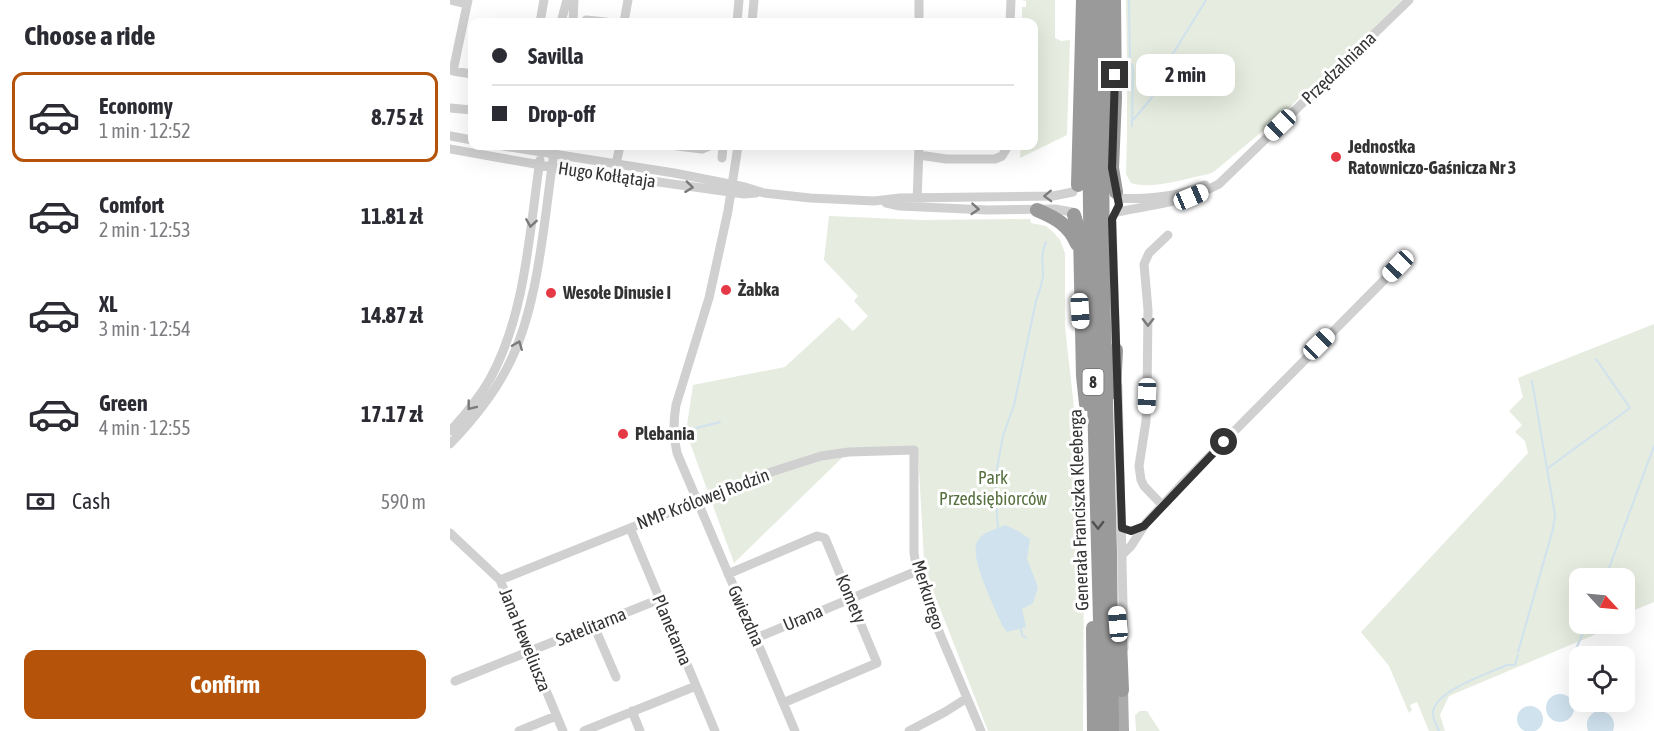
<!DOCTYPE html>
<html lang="en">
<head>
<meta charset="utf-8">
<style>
  :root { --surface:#fff; --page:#f2f2f3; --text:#2b2b33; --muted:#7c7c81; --line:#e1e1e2; --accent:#b45309 }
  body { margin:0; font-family:"Asap Condensed",sans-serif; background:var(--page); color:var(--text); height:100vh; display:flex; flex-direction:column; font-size:22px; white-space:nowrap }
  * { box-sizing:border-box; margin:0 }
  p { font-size:20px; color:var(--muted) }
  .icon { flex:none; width:33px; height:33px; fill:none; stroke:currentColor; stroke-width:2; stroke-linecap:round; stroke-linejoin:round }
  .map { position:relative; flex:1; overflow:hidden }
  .side { display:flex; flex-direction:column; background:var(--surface); width:450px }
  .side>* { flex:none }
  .guide { position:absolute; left:18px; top:18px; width:570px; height:132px; border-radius:12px; box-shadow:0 6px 24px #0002; display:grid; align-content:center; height:132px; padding:0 24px; background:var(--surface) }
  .needle { width:39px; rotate:116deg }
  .buttons { position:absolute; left:1119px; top:568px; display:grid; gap:12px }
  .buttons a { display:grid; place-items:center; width:66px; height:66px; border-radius:12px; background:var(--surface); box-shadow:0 6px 24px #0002; font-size:30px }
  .end { position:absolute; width:27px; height:27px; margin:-14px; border:8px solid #333; background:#fff; box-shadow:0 0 0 3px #fff }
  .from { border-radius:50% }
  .bubble { position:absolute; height:42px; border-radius:12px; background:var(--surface); box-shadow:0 6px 24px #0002; font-size:20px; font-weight:700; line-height:42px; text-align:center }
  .car { position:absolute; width:18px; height:36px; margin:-18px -9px; border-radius:8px; box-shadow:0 0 4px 2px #0007; background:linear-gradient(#fff 24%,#345 0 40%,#fff 0 76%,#345 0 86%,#fff 0) }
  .guide b { display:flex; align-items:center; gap:21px; height:57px; font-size:22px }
  .guide b+b { border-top:2px solid var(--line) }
  .guide i { width:15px; height:15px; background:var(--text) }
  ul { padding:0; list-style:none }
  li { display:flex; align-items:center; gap:18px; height:90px; margin:0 12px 9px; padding:0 12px; border:3px solid transparent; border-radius:12px }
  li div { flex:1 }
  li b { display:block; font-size:22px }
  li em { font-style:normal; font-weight:700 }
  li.current { border-color:var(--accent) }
  li>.icon { width:54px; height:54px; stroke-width:1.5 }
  h2 { padding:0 24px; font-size:27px; line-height:72px }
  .pay { display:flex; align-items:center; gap:15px; height:66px; padding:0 24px; font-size:22px }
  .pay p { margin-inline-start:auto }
  .primary-button { display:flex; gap:12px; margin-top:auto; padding:12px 24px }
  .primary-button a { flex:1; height:69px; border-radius:12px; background:var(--accent); color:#fff; font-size:24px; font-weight:700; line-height:69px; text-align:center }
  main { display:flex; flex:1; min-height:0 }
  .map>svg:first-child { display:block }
  .green { fill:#e6ecdf }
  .water { fill:#cfe2ee }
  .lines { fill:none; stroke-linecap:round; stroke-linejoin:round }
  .stream { stroke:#cfe2ee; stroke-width:2 }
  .minor { stroke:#d0d0d0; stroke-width:9 }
  .major { stroke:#ababab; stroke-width:12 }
  .highway { stroke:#9a9a9a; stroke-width:14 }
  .highway-bridge { stroke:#9a9a9a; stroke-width:14 }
  .oneway { stroke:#7a7a7a }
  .oneway2 { stroke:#525252 }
  .route { stroke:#333; stroke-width:8 }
  .poi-dot { fill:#e63946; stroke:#fff; stroke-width:2 }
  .labels { text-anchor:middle; stroke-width:6; stroke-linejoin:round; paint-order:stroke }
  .shield { fill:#fff; stroke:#707070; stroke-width:1.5 }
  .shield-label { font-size:16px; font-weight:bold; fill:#333 }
  .street-label { font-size:18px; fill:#333; stroke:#fff }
  .poi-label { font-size:18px; font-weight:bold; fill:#333; stroke:#fff; text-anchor:start }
  .park-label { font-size:18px; fill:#56703f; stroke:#fff }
</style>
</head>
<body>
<main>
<section class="side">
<h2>Choose a ride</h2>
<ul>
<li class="current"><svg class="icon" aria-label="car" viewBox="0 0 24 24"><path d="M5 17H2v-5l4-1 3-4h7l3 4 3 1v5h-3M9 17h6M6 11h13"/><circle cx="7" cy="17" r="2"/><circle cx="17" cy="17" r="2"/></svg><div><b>Economy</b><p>1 min · 12:52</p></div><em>8.75 zł</em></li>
<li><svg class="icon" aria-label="car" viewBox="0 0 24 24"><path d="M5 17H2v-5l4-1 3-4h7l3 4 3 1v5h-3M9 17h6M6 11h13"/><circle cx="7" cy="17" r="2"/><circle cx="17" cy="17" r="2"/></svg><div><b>Comfort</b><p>2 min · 12:53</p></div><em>11.81 zł</em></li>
<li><svg class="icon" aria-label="car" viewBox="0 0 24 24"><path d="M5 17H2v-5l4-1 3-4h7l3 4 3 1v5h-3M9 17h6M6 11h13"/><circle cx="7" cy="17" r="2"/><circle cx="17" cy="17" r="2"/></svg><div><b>XL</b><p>3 min · 12:54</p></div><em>14.87 zł</em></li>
<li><svg class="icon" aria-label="car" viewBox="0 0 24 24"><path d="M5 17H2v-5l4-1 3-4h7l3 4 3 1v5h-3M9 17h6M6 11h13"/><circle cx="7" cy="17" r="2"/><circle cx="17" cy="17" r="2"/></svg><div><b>Green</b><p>4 min · 12:55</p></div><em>17.17 zł</em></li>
</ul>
<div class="pay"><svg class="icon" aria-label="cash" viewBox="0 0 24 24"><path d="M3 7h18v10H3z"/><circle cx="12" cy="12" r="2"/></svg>Cash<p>590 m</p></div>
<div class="primary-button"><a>Confirm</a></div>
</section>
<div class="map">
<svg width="1204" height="731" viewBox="0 0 1204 731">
  <rect width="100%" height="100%" fill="#fff"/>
  <path class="green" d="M572,0h33v38l6,3 9,-1 -3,95 -47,23 1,-12h13v-124h-12v-15h4v-6z
    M676,0h276l-93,91c-16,9 -18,18 -30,30l-2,-2 -61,51 -4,3c-23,5 -59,17 -81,10l-5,-9c2,-58 1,-116 0,-174z
    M379,216l92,4 109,-1 1,4 15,3 7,6 7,8 5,13v74l13,116v43l6,59 -1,186h-95l-60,-153 -4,-17 -6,-111 -70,2 -114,111 -48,-131 7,-47 92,-18 54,-50 14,14 15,-15 -14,-15 4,-5 -34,-36z
    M1204,324v278l-29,12 -1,-35h-44v45h20l-2,1 3,7 -152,64 -9,19 5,16h-16l-12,-29 -7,3 2,5 -3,3 -20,-47 -28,-34 167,-179 -3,-12 -10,-9 7,-7 -13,-14 14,-14 -5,-19z
    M690,711h7l13,20h-24l-1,-16z"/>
  <path class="water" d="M555,525l13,6 12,8 -3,20 11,28 -5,16 -11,6 4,18 -19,5 -4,-5c-7,-17 -34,-69 -26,-85 5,-10 18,-12 28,-17z
    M1096 708a14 14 0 1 1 28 0a14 14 0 1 1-28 0Z
    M1067 719a13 13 0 1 1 26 0a13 13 0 1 1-26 0Z
    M1146,711c13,-1 21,8 17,20h-25c-3,-9 0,-15 8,-20z"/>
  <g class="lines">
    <path class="stream" d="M679,0l1,62 3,6 -1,58
      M683,120l17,-20 13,-21 3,-14 40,-65
      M235,431l35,-9
      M1098,468l82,-60 -34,-49
      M548,529l-3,-50 8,-43 11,-31 22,-104c3,-9 6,-16 7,-25 0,-14 -3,-20 3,-34
      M1155,579l49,-133
      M571,629l1,6 4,3
      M1125,651l12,-27
      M1068,652l35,-123 2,-14 -23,-134
      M989,731c-3,-7 -8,-15 -5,-23 7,-19 55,-35 73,-43h8l3,-10"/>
    <path class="minor" d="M0,0l17,4
      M18,0l-15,71 19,3
      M136,20l20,2
      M90,22l4,-22
      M111,22l6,-22
      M123,22l1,-22
      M174,22l4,-22
      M287,22l2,-22
      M302,22l2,-22
      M469,22v-22
      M560,22l1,-22
      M0,108l22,2
      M0,136l22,4
      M53,146l171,27 71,14 19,6 46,5 64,3 26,-3 153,-2 20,-4
      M227,146l25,3 7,-3
      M288,146l-10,65 -19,87 -33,107c-3,17 -3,31 1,48l118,278
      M0,149l102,18 192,27 12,-1
      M469,155l27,4h49l7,-3 6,-10
      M272,158l1,-12
      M166,164l4,-18
      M668,198c30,2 59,-1 87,-13
      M436,203l14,3 88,4 67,-1 17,3
      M467,203l2,-57
      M667,212c38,-8 67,-9 102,-28l190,-184
      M662,219l4,135
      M668,386l6,262
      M0,431c15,-16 29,-33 40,-52 36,-66 39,-146 50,-219
      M0,444c22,-23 42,-47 57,-76 33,-62 37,-153 48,-222
      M712,505l-18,-19 -3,-6 -2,-14 7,-45 1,-25 1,-86 -4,-46 5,-11 19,-18
      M180,528l85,203
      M0,533l50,47 63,151
      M673,554l8,-8 15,-23 35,-38 217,-219
      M278,574l89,-38 8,2 52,125 -94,40
      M50,580l268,-107 53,-17 28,-4 65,-2v103l3,18 12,37 52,123
      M144,626l22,51
      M306,638l161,-67
      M5,681l205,-82
      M182,711l8,20
      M69,731l37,-15
      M134,731l112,-45
      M459,731l36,-19 22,-14"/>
    <path class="major" d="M672,690l1,41"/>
    <path class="highway" d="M664,0l1,98 -3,70 4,24
      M639,126l3,-126
      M652,127l2,-127
      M628,185l5,-185
      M587,210c19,8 32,15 40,34
      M624,215l6,19 3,142 3,28
      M653,288l7,264 2,179
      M641,289l12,442
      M664,392l2,-42
      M643,628l1,103
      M670,641l2,49"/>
    <path class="highway-bridge" d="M639,126l2,163
      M652,127l1,161"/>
  </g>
  <defs><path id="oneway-chevron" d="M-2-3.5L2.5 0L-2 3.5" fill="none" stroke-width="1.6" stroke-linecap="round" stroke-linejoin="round" transform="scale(1.5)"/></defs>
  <g class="oneway">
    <use href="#oneway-chevron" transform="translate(239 187) rotate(7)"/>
    <use href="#oneway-chevron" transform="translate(598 196) rotate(178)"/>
    <use href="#oneway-chevron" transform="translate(525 209) rotate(4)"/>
    <use href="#oneway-chevron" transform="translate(81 223) rotate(99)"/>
    <use href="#oneway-chevron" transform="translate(698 322) rotate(91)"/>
    <use href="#oneway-chevron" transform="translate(68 345) rotate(-68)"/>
    <use href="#oneway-chevron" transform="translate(21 406) rotate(128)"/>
  </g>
  <use class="oneway2" href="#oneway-chevron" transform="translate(648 525) rotate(89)"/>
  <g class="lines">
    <path class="route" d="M665,75l-3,93 7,37 -7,14 10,309 9,3 13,-5 80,-84"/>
  </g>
  <g class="poi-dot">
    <circle cx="886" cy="157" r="6"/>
    <circle cx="276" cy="290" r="6"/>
    <circle cx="101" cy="293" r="6"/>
    <circle cx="173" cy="434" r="6"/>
  </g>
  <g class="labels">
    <rect class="shield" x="632.5" y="369" width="21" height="26" rx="4.5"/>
    <g class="shield-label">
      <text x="643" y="388">8</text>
    </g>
    <g class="street-label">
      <text transform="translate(889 68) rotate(-44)" y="6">Przędzalniana</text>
      <text transform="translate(157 175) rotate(8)" y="6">Hugo Kołłątaja</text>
      <text transform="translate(253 499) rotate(-21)" y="6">NMP Królowej Rodzin</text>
      <text transform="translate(629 510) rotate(-92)" y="6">Generała Franciszka Kleeberga</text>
      <text transform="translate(478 595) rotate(73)" y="6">Merkurego</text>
      <text transform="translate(401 599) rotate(67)" y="6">Komety</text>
      <text transform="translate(296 616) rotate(66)" y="6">Gwiezdna</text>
      <text transform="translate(353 618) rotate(-23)" y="6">Urana</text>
      <text transform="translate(141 627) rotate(-22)" y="6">Satelitarna</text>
      <text transform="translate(222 630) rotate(67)" y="6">Planetarna</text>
      <text transform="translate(75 640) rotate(68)" y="6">Jana Heweliusza</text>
    </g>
    <g class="poi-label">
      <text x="898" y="153">Jednostka<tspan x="898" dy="21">Ratowniczo-Gaśnicza Nr 3</tspan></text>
      <text x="288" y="296">Żabka</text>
      <text x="113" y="299">Wesołe Dinusie I</text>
      <text x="185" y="440">Plebania</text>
    </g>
    <g class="park-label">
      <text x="543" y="484">Park<tspan x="543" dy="21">Przedsiębiorców</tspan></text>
    </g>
  </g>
</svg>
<div class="buttons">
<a><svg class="needle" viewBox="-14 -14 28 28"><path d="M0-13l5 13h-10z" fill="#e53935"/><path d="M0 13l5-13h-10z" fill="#7c7c81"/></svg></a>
<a><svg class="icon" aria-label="locate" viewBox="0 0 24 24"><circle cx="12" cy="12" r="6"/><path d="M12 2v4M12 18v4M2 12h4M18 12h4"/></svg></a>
</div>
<i class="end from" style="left:774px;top:442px"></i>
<i class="end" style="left:665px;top:75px"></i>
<div class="bubble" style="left:686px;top:54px;width:99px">2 min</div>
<i class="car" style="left:830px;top:125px;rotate:226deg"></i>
<i class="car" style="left:741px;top:197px;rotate:67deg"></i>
<i class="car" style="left:948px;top:266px;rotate:224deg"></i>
<i class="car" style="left:630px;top:311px;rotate:177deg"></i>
<i class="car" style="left:869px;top:344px;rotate:45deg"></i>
<i class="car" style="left:697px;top:396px;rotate:182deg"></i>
<i class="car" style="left:668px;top:624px;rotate:355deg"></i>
<div class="guide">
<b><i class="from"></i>Savilla</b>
<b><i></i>Drop-off</b>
</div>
</div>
</main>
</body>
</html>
